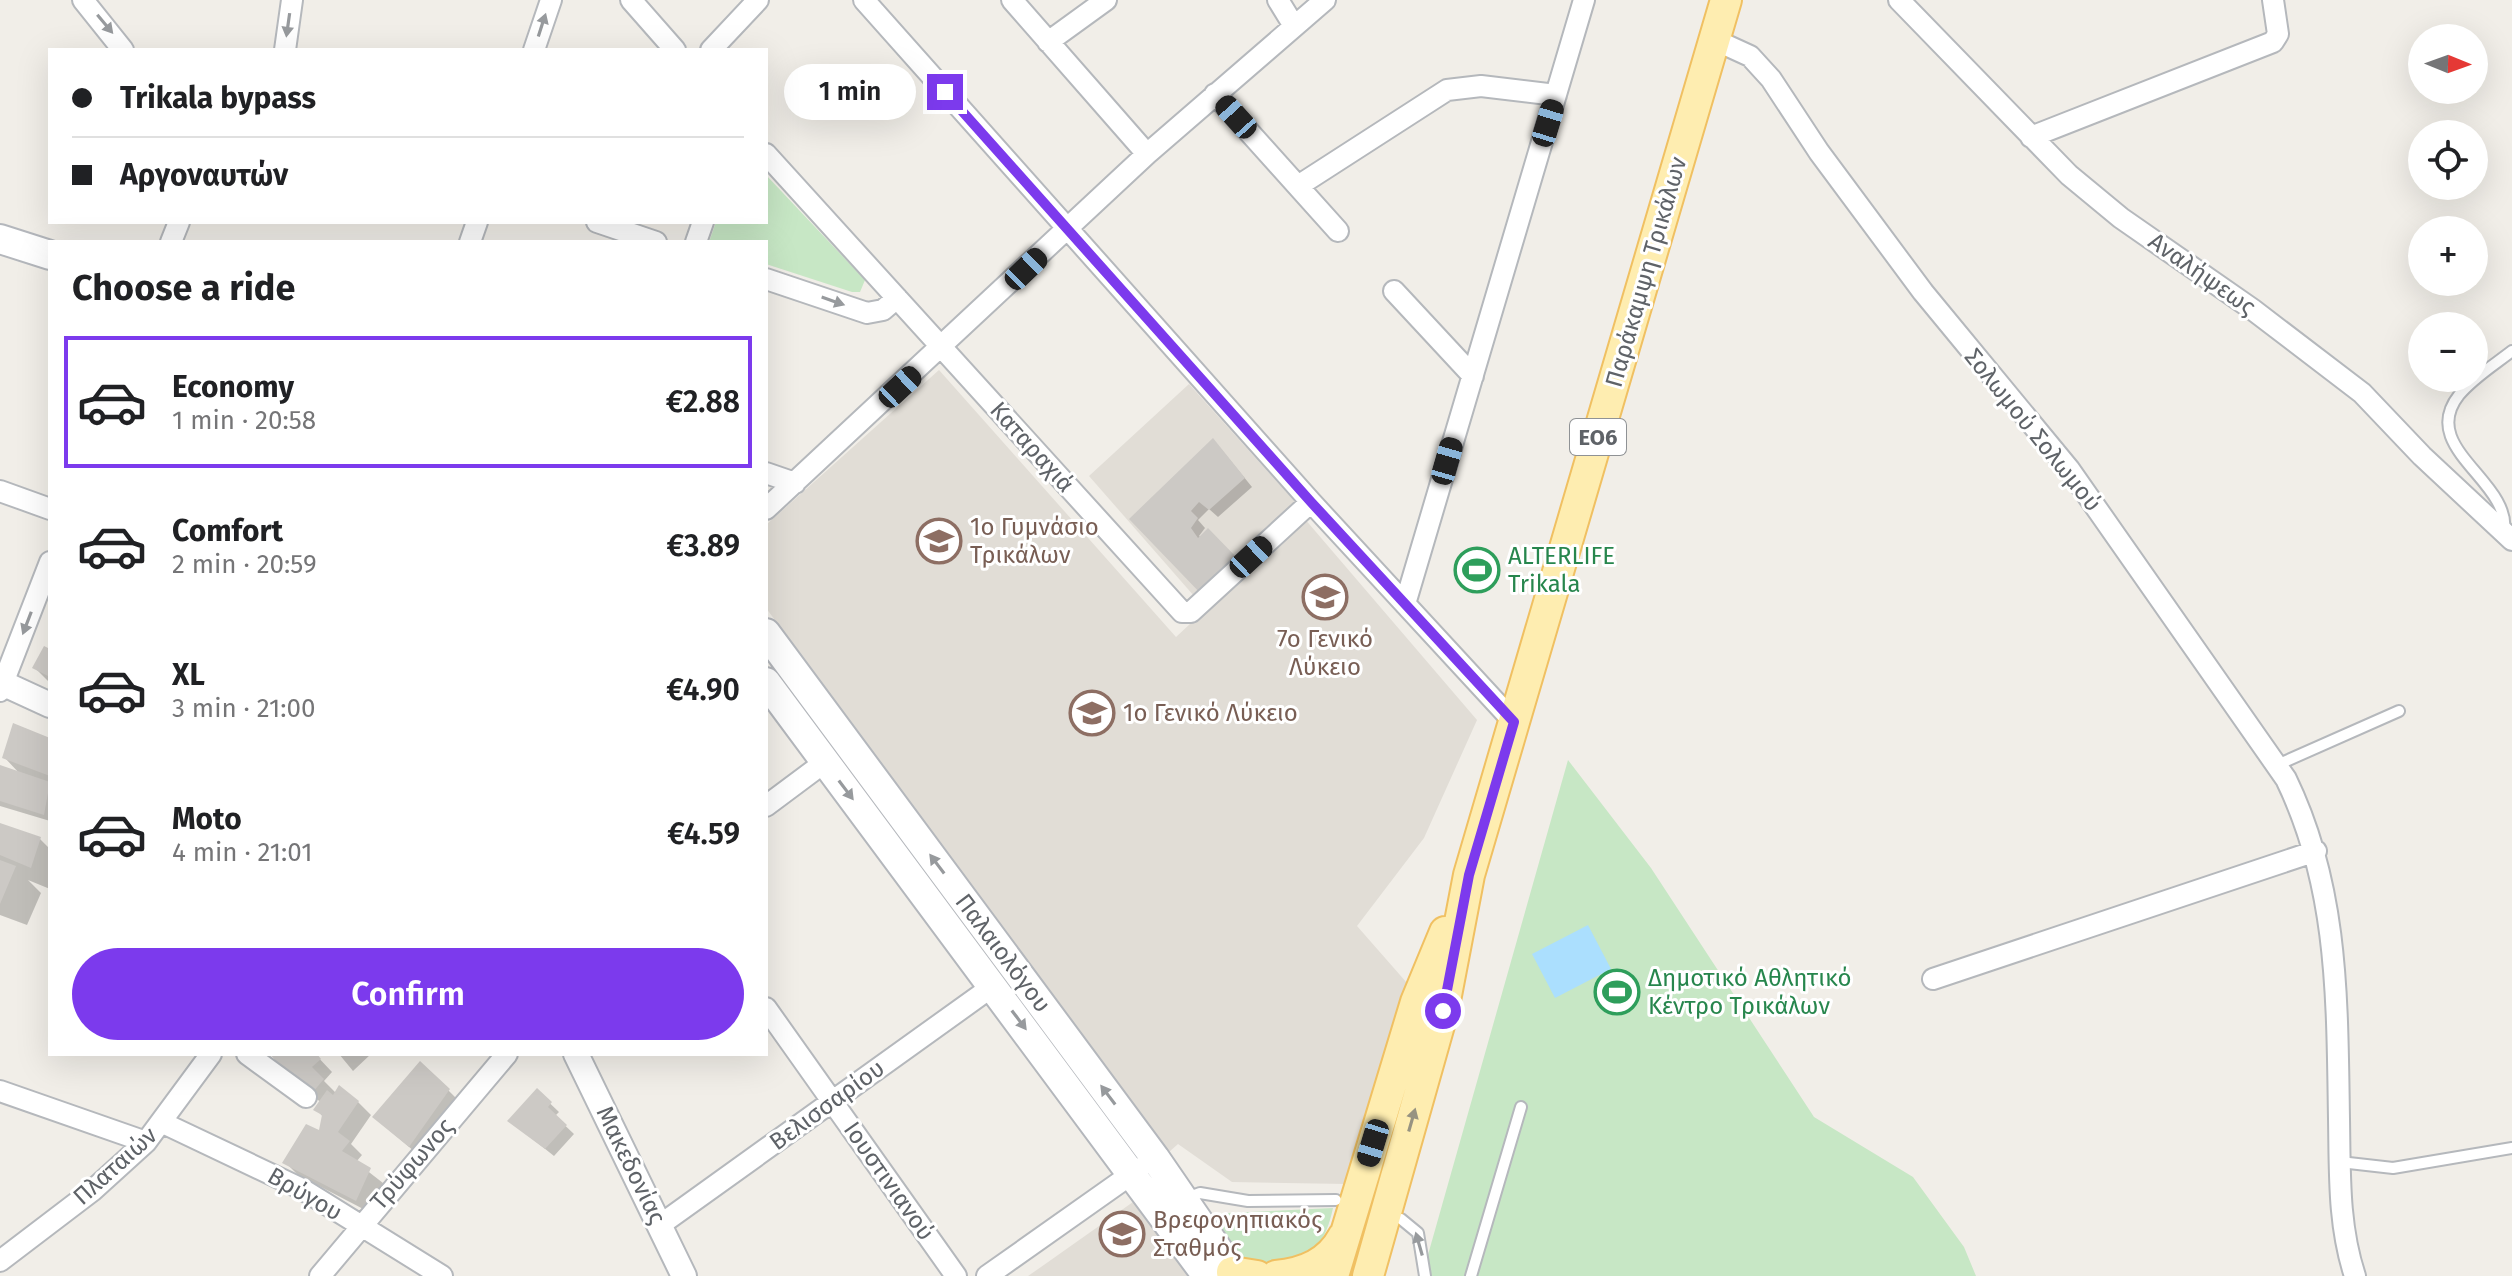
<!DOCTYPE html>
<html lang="en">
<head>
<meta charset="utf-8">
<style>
  :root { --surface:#fff; --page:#f2f2f2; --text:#202124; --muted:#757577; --line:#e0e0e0; --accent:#7c3aed }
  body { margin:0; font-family:"Fira Sans",sans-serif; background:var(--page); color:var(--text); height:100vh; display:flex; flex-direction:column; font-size:30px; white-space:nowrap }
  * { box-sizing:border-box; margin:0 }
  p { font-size:26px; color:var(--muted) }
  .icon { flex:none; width:44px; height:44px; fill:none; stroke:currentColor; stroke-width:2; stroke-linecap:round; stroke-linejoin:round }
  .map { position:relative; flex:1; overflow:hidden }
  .panel { position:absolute; left:48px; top:240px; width:720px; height:816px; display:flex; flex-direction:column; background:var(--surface); border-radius:0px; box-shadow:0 8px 32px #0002 }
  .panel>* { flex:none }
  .guide { position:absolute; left:48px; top:48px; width:720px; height:176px; border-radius:0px; box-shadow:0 8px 32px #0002; display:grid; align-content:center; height:176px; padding:0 24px; background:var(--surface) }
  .needle { width:52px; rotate:91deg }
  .fabs { position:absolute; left:2408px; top:24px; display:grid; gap:16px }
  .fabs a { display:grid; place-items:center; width:80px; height:80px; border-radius:50%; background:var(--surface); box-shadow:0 8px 32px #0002; font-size:40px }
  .end { position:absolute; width:36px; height:36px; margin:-18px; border:10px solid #7c3aed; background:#fff; box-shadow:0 0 0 4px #fff }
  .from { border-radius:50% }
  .bubble { position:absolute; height:56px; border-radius:28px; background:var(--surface); box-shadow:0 8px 32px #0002; font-size:26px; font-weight:600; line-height:56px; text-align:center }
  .car { position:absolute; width:24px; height:48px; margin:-24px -12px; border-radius:10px; box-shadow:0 0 6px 2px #0007; background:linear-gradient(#222 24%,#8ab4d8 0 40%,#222 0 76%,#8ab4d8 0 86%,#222 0) }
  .guide b { display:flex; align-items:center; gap:28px; height:76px; font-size:30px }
  .guide b+b { border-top:2px solid var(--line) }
  .guide i { width:20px; height:20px; background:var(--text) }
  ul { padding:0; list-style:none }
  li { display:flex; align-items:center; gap:24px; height:132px; margin:0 16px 12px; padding:0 8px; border:4px solid transparent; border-radius:0px }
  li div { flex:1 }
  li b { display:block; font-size:30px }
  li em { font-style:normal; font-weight:600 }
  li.active { border-color:var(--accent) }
  li>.icon { width:72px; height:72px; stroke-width:1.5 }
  h2 { padding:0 24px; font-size:36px; line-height:96px }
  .cta { display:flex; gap:16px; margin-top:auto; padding:16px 24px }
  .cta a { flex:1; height:92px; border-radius:48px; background:var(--accent); color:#fff; font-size:32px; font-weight:600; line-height:92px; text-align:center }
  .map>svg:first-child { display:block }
  .education { fill:#e1ddd6 }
  .green { fill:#c7e7c5 }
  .water { fill:#abdffe }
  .shadow { fill:#0003 }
  .building { fill:#ccc9c5 }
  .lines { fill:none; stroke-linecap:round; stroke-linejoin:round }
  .service-casing { stroke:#b5b8bc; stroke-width:14 }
  .minor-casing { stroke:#b5b8bc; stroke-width:24 }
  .tertiary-casing { stroke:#b5b8bc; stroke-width:28 }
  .secondary-casing { stroke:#b4b7bc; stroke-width:32 }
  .primary-casing { stroke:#f0c062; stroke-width:34 }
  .service { stroke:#fff; stroke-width:10 }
  .minor { stroke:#fff; stroke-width:20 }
  .tertiary { stroke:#fff; stroke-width:24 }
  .secondary { stroke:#fff; stroke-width:28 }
  .primary { stroke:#feedb0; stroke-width:30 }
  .oneway { fill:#979a9d }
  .oneway2 { fill:#979381 }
  .route { stroke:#7c3aed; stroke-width:10 }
  .labels { text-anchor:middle; stroke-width:6; stroke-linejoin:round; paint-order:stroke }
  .shield { fill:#fff; stroke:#8f9295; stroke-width:2 }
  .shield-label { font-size:22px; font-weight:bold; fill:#5f6368 }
  .street-label { font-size:24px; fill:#5f6368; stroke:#fff }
  .education-label { font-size:24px; fill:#785e54; stroke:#fff; text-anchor:start }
  .leisure-label { font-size:24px; fill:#27864d; stroke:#fff; text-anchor:start }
</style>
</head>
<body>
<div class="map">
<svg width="2512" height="1276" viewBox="0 0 2512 1276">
  <rect width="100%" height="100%" fill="#f1eee8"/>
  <path class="education" d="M939,370l237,267 128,-119 173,202 -53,118 -67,88 50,57 -60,201 -115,-2 -54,-38 -9,8 -403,-544v-83z
    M1189,384l108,120 -103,92 -105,-120z
    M1133,1202l55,74h-160l13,-9z"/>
  <path class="green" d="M766,175l99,105 -5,12h-8l-86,-28v-22h-57l7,-20h50z
    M1568,760l83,108 163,249 99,60 51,70 12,29h-554z
    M1333,1208c-8,36 -17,42 -48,61l-41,-10 -37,-45z"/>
  <path class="water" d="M1588,925l23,44 -56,29 -23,-44z"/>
  <path class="shadow" d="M1221,449l31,38 -34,30 -9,-8 -11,11 7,8 -6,8 49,36 -116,-53z
    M50,651v32l-16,-16z
    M50,740v81l-50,-15v-33l20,1 -16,-17z
    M0,825l40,14 10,10v40l-22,-9 13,13 -14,32 -27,-10z
    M273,1054h42l17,18 -8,9 12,12 22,9 13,13 -20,29 11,11 -6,7 27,21 -14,29 -71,-37 -13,-13 36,-29 3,-15 -8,-9 5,-7 -14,-9z
    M339,1054h32l-18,17z
    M448,1090l13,13 -39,55 -48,-41z
    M537,1091l22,21 -4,4 19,18 -20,22 -44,-35z"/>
  <path class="building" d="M1213,438l32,40 -36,32 -10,-8 -8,9 7,7 -7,10 7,10 10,-10 33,34 -37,35 -75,-78z
    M44,646l6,3v28l-18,-9z
    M13,723l37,15v38l-48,-18z
    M0,765l50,17 -6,33 -44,-14z
    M0,823l41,14 -10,31 -31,-13z
    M0,860l16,6 -16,38z
    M270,1054h47l4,5 -9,8 12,12 -12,14 -20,-13z
    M420,1061l30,28 -41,58 -37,-30z
    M339,1085l20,16 -21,31 12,9 -8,10 29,17 -15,33 -74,-38 24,-39 13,6 3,-15 -9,-5 14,-20 6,5z
    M537,1088l15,14 -4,5 19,18 -22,24 -38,-28z"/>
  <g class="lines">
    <g class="service-casing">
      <path id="service" d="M2504,532c8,-51 -87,-84 -45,-137 14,-17 35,-30 53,-44
        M2277,765l122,-54
        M2340,1162l53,6 119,-20
        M1184,1199l16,-6 48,8 88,-1
        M1401,1219l17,14 7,43
        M1471,1276l50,-169"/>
    </g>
    <g class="minor-casing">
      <path id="minor" d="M83,0l40,50
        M631,0l44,50
        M864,0l447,502 203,220
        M1012,0l135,154
        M1278,0l16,26
        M1899,0l170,175 52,43 131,91 110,84 60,63 90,84
        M1715,40l35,16 21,23 48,73 104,140 146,177 217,310c53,109 51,222 53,340 1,53 -1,106 16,157
        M1048,42l58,-42
        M285,50l7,-50
        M534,50l17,-50
        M711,50l47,-50
        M1215,94l123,137
        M2031,137l242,-95 5,-8 -5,-34
        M766,154l416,458h9l120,-110
        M1298,186l149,-96 34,-4 75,9
        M597,222l59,20
        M171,242l8,-20
        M470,242l7,-20
        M696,242l7,-20
        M766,279l101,34 16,-3 14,-12
        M1394,291l79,85
        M766,473l29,10
        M0,491l50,18
        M766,509l381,-355 178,-154
        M1405,604l179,-604
        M0,691l50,-129
        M766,806l59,-44
        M1933,979l383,-128
        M766,1008l190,268
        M247,1054l59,43
        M0,1091l146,51
        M163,1123l139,66 140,87
        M660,1225l333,-239
        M0,1261l92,-70 54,-49 65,-88
        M320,1276l187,-222
        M987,1276l153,-108"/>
    </g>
    <g class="tertiary-casing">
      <path id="tertiary" d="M0,682l50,23
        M576,1054l108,222"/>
    </g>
    <g class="secondary-casing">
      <path id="secondary" d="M0,239l50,16
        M766,633l389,525 81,118
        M766,682l441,594"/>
    </g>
    <g class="primary-casing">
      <path id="primary" d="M1232,1272l25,4
        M1276,1276c29,-3 53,-13 67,-39
        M1333,1276l83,-274 29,-70
        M1368,1276l75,-265 26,-136 257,-875"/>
    </g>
    <use href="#service" class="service"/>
    <use href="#minor" class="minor"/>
    <use href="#tertiary" class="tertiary"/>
    <use href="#secondary" class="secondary"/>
    <use href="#primary" class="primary"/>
  </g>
  <defs><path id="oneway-solid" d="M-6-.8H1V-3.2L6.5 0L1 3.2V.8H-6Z" transform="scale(2)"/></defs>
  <g class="oneway">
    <use href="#oneway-solid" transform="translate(105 24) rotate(50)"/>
    <use href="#oneway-solid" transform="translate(288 25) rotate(98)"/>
    <use href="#oneway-solid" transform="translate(542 25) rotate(-72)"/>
    <use href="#oneway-solid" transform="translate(833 301) rotate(19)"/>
    <use href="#oneway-solid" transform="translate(27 623) rotate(111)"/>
    <use href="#oneway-solid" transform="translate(846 790) rotate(53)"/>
    <use href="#oneway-solid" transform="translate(937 864) rotate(-127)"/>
    <use href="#oneway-solid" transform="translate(1019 1020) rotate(53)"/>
    <use href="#oneway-solid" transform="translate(1108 1095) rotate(-127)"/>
    <use href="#oneway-solid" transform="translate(1419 1244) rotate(-106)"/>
  </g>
  <use class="oneway2" href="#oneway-solid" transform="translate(1412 1120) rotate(-74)"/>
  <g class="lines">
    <path class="route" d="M945,92l366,410 203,220 -45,153 -26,136"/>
  </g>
  <defs>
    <g id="school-ring" transform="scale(2.3)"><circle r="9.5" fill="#fff" stroke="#8d6e63" stroke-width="1.5"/><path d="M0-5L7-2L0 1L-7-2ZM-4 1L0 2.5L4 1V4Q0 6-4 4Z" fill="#8d6e63"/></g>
    <g id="stadium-ring" transform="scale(2.3)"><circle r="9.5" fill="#fff" stroke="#2e9e5b" stroke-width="1.5"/><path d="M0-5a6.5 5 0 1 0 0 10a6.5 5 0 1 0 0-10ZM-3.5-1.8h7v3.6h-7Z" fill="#2e9e5b"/></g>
  </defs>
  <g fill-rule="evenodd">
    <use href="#school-ring" x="939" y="541"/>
    <use href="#stadium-ring" x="1477" y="570"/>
    <use href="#school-ring" x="1325" y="597"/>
    <use href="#school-ring" x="1092" y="713"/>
    <use href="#stadium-ring" x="1617" y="992"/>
    <use href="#school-ring" x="1122" y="1234"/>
  </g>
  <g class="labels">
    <rect class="shield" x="1570" y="419" width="56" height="36" rx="6"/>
    <g class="shield-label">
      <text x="1598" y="445">ΕΟ6</text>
    </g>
    <g class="street-label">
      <text transform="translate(1646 272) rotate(-74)" y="8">Παράκαμψη Τρικάλων</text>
      <text transform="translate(2202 274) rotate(35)" y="8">Αναλήψεως</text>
      <text transform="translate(2033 430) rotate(51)" y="8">Σολωμού Σολωμού</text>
      <text transform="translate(1032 447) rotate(48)" y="8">Καταραχιά</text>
      <text transform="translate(1003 953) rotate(53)" y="8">Παλαιολόγου</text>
      <text transform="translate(827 1105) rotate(-36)" y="8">Βελισσαρίου</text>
      <text transform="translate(412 1164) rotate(-49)" y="8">Τρύφωνος</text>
      <text transform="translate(631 1165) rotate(64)" y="8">Μακεδονίας</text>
      <text transform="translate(115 1166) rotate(-42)" y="8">Πλαταιών</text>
      <text transform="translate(889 1181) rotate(55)" y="8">Ιουστινιανού</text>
      <text transform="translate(305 1194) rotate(30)" y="8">Βρύγου</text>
    </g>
    <g class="education-label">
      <text x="970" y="535">1ο Γυμνάσιο<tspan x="970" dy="28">Τρικάλων</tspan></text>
      <text x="1325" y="647" text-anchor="middle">7ο Γενικό<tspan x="1325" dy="28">Λύκειο</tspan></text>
      <text x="1123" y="721">1ο Γενικό Λύκειο</text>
      <text x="1153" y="1228">Βρεφονηπιακός<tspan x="1153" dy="28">Σταθμός</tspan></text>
    </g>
    <g class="leisure-label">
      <text x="1508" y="564">ALTERLIFE<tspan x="1508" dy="28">Trikala</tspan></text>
      <text x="1648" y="986">Δημοτικό Αθλητικό<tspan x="1648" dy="28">Κέντρο Τρικάλων</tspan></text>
    </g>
  </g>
</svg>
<div class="fabs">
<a><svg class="needle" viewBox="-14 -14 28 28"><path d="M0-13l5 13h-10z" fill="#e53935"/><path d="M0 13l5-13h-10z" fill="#757577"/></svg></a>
<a><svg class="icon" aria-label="locate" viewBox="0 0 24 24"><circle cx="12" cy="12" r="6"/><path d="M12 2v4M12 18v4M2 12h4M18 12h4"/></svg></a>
<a>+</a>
<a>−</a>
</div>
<i class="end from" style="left:1443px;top:1011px"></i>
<i class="end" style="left:945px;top:92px"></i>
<div class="bubble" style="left:784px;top:64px;width:132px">1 min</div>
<i class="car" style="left:1236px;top:117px;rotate:318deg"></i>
<i class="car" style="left:1548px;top:123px;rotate:17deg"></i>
<i class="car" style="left:1026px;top:269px;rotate:46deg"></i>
<i class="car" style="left:900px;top:387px;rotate:47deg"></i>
<i class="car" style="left:1447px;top:461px;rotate:16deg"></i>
<i class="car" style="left:1251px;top:557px;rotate:47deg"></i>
<i class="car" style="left:1373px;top:1143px;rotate:197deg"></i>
<div class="guide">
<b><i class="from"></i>Trikala bypass</b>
<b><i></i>Αργοναυτών</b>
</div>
<section class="panel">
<h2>Choose a ride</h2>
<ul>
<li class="active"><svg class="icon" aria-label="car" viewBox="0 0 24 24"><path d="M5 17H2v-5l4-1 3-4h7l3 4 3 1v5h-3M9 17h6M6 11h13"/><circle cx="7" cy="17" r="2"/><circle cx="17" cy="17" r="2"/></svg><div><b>Economy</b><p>1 min · 20:58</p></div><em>€2.88</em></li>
<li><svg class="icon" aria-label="car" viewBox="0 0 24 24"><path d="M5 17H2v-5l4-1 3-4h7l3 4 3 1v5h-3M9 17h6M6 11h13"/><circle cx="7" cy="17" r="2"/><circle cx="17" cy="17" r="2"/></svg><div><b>Comfort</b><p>2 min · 20:59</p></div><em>€3.89</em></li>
<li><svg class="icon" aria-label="car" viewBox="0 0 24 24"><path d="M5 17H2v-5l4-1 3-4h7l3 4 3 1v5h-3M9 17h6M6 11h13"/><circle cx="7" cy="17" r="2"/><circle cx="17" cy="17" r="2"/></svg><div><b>XL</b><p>3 min · 21:00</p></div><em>€4.90</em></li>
<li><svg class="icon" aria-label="car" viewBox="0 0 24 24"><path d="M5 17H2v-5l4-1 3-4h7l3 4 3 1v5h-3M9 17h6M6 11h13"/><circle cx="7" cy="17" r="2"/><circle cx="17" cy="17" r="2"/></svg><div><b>Moto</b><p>4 min · 21:01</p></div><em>€4.59</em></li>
</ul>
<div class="cta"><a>Confirm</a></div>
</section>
</div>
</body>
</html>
